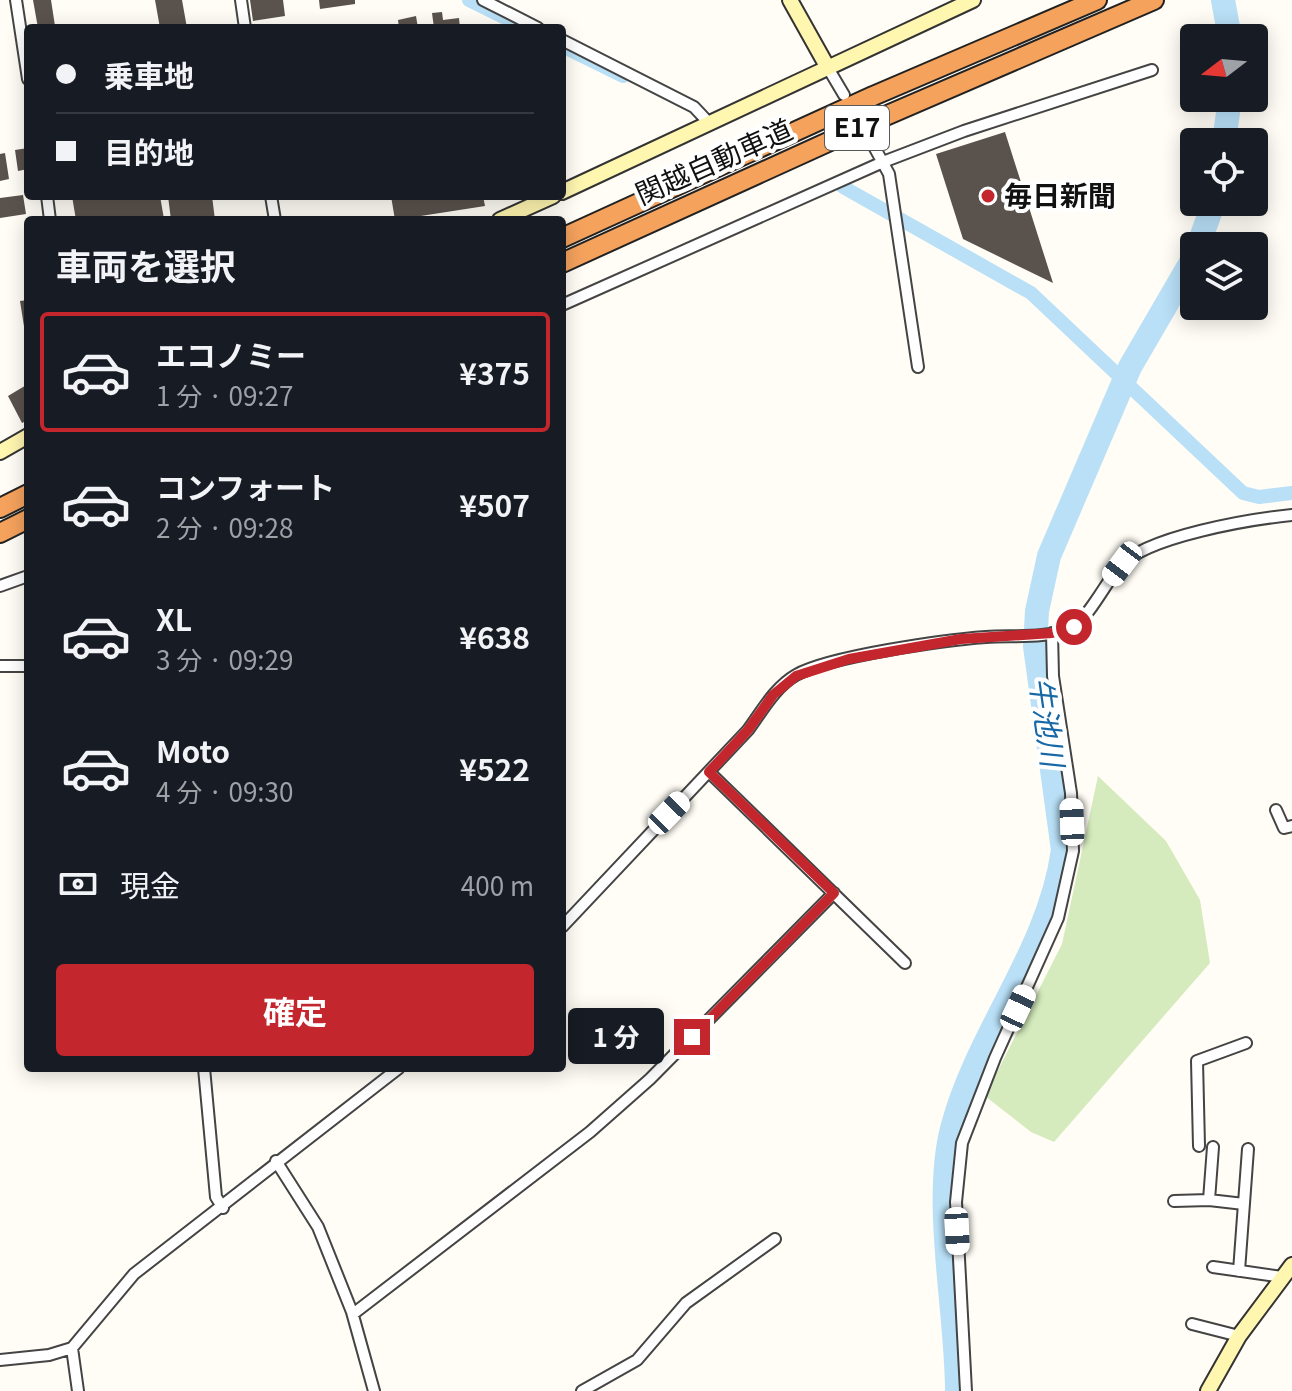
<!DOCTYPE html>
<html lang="ja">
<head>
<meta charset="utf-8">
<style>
  :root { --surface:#171b24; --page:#242831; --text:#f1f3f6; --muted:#9ea1a6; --line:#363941; --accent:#c4262e }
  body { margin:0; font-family:Georgia,"Noto Sans JP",serif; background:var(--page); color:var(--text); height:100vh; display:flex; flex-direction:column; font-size:30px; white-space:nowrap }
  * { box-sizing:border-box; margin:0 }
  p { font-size:26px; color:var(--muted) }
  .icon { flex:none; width:44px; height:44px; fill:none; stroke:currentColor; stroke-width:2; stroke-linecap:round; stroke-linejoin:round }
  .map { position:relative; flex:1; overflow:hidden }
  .side { position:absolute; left:24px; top:216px; width:542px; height:856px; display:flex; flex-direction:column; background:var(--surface); border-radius:8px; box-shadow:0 4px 20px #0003 }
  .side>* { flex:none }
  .top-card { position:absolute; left:24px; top:24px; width:542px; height:176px; border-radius:8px; box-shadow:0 4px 20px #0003; display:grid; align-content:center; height:176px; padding:0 32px; background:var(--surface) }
  .needle { width:52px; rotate:254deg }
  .controls { position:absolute; left:1180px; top:24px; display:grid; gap:16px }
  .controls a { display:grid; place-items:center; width:88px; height:88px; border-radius:8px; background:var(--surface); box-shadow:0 4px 20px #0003; font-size:40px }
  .end { position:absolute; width:36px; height:36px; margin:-18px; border:10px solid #c4262e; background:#fff; box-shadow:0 0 0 4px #fff }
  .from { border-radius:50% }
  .bubble { position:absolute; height:56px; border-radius:8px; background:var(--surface); box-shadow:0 4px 20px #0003; font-size:26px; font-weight:700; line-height:56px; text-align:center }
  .car { position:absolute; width:24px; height:48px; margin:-24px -12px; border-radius:10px; box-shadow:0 0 6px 2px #0007; background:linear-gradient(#fff 24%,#345 0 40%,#fff 0 76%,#345 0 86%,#fff 0) }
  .top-card b { display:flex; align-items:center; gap:28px; height:76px; font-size:30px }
  .top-card b+b { border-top:2px solid var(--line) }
  .top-card i { width:20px; height:20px; background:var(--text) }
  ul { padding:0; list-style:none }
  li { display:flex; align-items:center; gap:24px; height:120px; margin:0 16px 12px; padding:0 16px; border:4px solid transparent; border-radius:8px }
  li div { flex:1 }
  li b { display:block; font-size:30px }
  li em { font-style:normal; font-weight:700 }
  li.on { border-color:var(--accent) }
  li>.icon { width:72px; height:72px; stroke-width:1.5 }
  h2 { padding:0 32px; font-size:36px; line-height:96px }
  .pay { display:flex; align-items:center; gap:20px; height:88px; padding:0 32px; font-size:30px }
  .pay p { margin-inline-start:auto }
  .action { display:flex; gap:16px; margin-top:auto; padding:16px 32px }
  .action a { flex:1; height:92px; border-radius:8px; background:var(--accent); color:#fff; font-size:32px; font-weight:700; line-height:92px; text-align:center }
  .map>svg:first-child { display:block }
  .green { fill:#d5ebbd }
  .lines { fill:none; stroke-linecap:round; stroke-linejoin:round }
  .canal { stroke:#b9e0f7; stroke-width:14 }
  .river { stroke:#b9e0f7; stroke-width:24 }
  .building { fill:#5a524d }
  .street-casing { stroke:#444; stroke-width:14 }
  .secondary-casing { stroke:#333; stroke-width:18 }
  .highway-casing { stroke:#222; stroke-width:22 }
  .street { stroke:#fff; stroke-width:10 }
  .secondary { stroke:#fff6b0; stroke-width:14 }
  .highway { stroke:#f5a25d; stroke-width:18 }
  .route { stroke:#c4262e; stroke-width:10 }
  .poi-dot { fill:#c4262e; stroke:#fff; stroke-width:3 }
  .labels { text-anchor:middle; stroke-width:8; stroke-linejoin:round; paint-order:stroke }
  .shield { fill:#fff; stroke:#585858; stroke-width:2 }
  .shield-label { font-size:26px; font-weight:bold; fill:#111 }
  .street-label { font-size:28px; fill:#111; stroke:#fff }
  .poi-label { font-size:28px; font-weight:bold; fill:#111; stroke:#fff; text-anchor:start }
  .water-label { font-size:30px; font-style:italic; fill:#1768a6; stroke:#fff }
</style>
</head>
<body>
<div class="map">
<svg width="1292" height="1391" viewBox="0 0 1292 1391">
  <rect width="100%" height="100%" fill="#fffdf5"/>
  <path class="green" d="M1098,776l68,65 34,59 10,63 -156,179 -23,-10 -46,-36 77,-152z"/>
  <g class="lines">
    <path class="canal" d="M469,0l57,28
      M562,46l61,30
      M843,187l188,106 212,200 16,4 33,-4"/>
    <path class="river" d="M1223,0l7,38
      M1224,142l6,-44
      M1198,246l16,-44
      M957,1391c0,-80 -25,-191 -4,-266 26,-96 96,-174 110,-275l-28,-204 2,-35 12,-55 81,-189 64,-110"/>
  </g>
  <path class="building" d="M33,0h18l4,26 -17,2z
    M155,0h27l5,28h-27z
    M250,0h33l2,16 -32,5z
    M319,0h36v4l-35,5z
    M442,12l1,8 16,-2 1,10h-26l-2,-15z
    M416,16l2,12h-19l-1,-8z
    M1005,132l48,151 -90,-44 -27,-85z
    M28,148v21l-10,2 -3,-21z
    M5,153l4,26 -9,2v-27z
    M23,195l3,19 -26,4v-20z
    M72,196h88l4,23 -88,1z
    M168,196h44l3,24h-44z
    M391,196h92l2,10 -90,14z
    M28,300v39h-2l-6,-38z
    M28,384v36l-6,3 -14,-27z"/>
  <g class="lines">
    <g class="street-casing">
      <path id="street" d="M16,0l12,79
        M241,0l4,28
        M483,0l55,28
        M562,40l132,67 16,17
        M828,68l16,27
        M871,141l18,33 29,193
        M47,196l3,24
        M271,196l4,24
        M562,305l321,-143 81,-31 188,-61
        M0,586l28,-10
        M0,666h28
        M709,772l196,191
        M1276,810l8,18 8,-2
        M562,927l186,-197c14,-19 27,-43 48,-55 34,-19 149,-35 190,-38 26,-2 61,2 85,-9 15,-6 36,-47 48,-61 27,-31 133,-48 173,-52
        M204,1068l12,129 7,11
        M1199,1146l-2,-85 49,-18
        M276,1161l42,66 34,85 22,79
        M1209,1200l4,-53
        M1174,1201l35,-1 35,4
        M1213,1267l69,10
        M1239,1271l9,-122
        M353,1314l237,-182 60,-53 184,-186
        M1192,1324l47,12
        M72,1348l6,43
        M0,1360l49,-5 23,-7 62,-74 265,-206
        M582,1391l55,-31 49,-57 89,-64
        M966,1391l-10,-189 6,-59 33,-85 63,-140 15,-67 -2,-58 -18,-117 -1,-43"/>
    </g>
    <g class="secondary-casing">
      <path id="secondary" d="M790,0l38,68
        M562,192l411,-192
        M500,220l53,-24
        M0,452l28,-16
        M1208,1391l31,-55 53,-71"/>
    </g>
    <g class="highway-casing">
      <path id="highway" d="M562,238l311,-142 224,-96
        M562,263l321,-146 271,-117
        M0,508l28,-14
        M0,533l28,-14"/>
    </g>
    <use href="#street" class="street"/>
    <use href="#secondary" class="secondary"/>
    <use href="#highway" class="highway"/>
  </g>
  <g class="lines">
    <path class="route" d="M692,1037l142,-144 -125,-121 39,-42 25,-35 23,-19 53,-17 112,-20 91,-6 22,-6"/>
  </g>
  <circle class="poi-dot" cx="988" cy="196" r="8"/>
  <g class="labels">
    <rect class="shield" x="825" y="106" width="64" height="44" rx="6"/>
    <g class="shield-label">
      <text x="857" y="137">E17</text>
    </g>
    <g class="street-label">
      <text transform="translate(714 162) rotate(-24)" y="10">関越自動車道</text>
    </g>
    <g class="poi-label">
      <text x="1004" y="206">毎日新聞</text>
    </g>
    <g class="water-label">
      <text transform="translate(1046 722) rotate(82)" y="10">牛池川</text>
    </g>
  </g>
</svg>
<div class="controls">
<a><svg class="needle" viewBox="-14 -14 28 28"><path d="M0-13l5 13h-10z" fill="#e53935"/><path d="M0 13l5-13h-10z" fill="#9ea1a6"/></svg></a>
<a><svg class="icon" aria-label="locate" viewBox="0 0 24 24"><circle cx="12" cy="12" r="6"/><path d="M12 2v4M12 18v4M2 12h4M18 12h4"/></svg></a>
<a><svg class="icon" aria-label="layers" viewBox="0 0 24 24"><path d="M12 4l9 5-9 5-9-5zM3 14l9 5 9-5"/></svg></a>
</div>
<i class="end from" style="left:1074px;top:627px"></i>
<i class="end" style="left:692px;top:1037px"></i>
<div class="bubble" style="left:568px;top:1008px;width:96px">1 分</div>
<i class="car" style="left:1122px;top:564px;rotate:217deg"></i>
<i class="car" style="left:669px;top:813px;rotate:44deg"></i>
<i class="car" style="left:1072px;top:822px;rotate:358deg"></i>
<i class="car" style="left:1018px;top:1008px;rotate:25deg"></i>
<i class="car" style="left:957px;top:1231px;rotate:177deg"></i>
<div class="top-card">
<b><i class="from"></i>乗車地</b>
<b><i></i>目的地</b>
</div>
<section class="side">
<h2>車両を選択</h2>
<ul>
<li class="on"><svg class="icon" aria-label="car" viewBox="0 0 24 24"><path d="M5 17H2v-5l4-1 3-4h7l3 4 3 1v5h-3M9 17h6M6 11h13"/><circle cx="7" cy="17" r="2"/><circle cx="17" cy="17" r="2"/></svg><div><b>エコノミー</b><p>1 分 · 09:27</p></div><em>¥375</em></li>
<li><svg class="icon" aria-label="car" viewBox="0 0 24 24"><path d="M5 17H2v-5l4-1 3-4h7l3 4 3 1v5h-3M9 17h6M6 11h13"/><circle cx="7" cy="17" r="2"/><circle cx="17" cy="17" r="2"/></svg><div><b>コンフォート</b><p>2 分 · 09:28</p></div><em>¥507</em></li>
<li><svg class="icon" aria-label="car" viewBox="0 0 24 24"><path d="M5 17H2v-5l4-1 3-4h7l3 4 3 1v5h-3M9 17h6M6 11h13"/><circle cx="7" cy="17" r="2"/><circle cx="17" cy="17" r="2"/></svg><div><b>XL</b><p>3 分 · 09:29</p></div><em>¥638</em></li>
<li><svg class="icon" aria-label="car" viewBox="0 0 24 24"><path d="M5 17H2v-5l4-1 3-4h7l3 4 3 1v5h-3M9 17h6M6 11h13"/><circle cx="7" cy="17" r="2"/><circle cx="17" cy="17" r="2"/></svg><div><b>Moto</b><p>4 分 · 09:30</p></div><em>¥522</em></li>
</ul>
<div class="pay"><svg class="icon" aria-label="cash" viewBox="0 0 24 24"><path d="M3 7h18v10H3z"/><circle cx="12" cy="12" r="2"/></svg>現金<p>400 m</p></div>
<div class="action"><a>確定</a></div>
</section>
</div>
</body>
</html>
